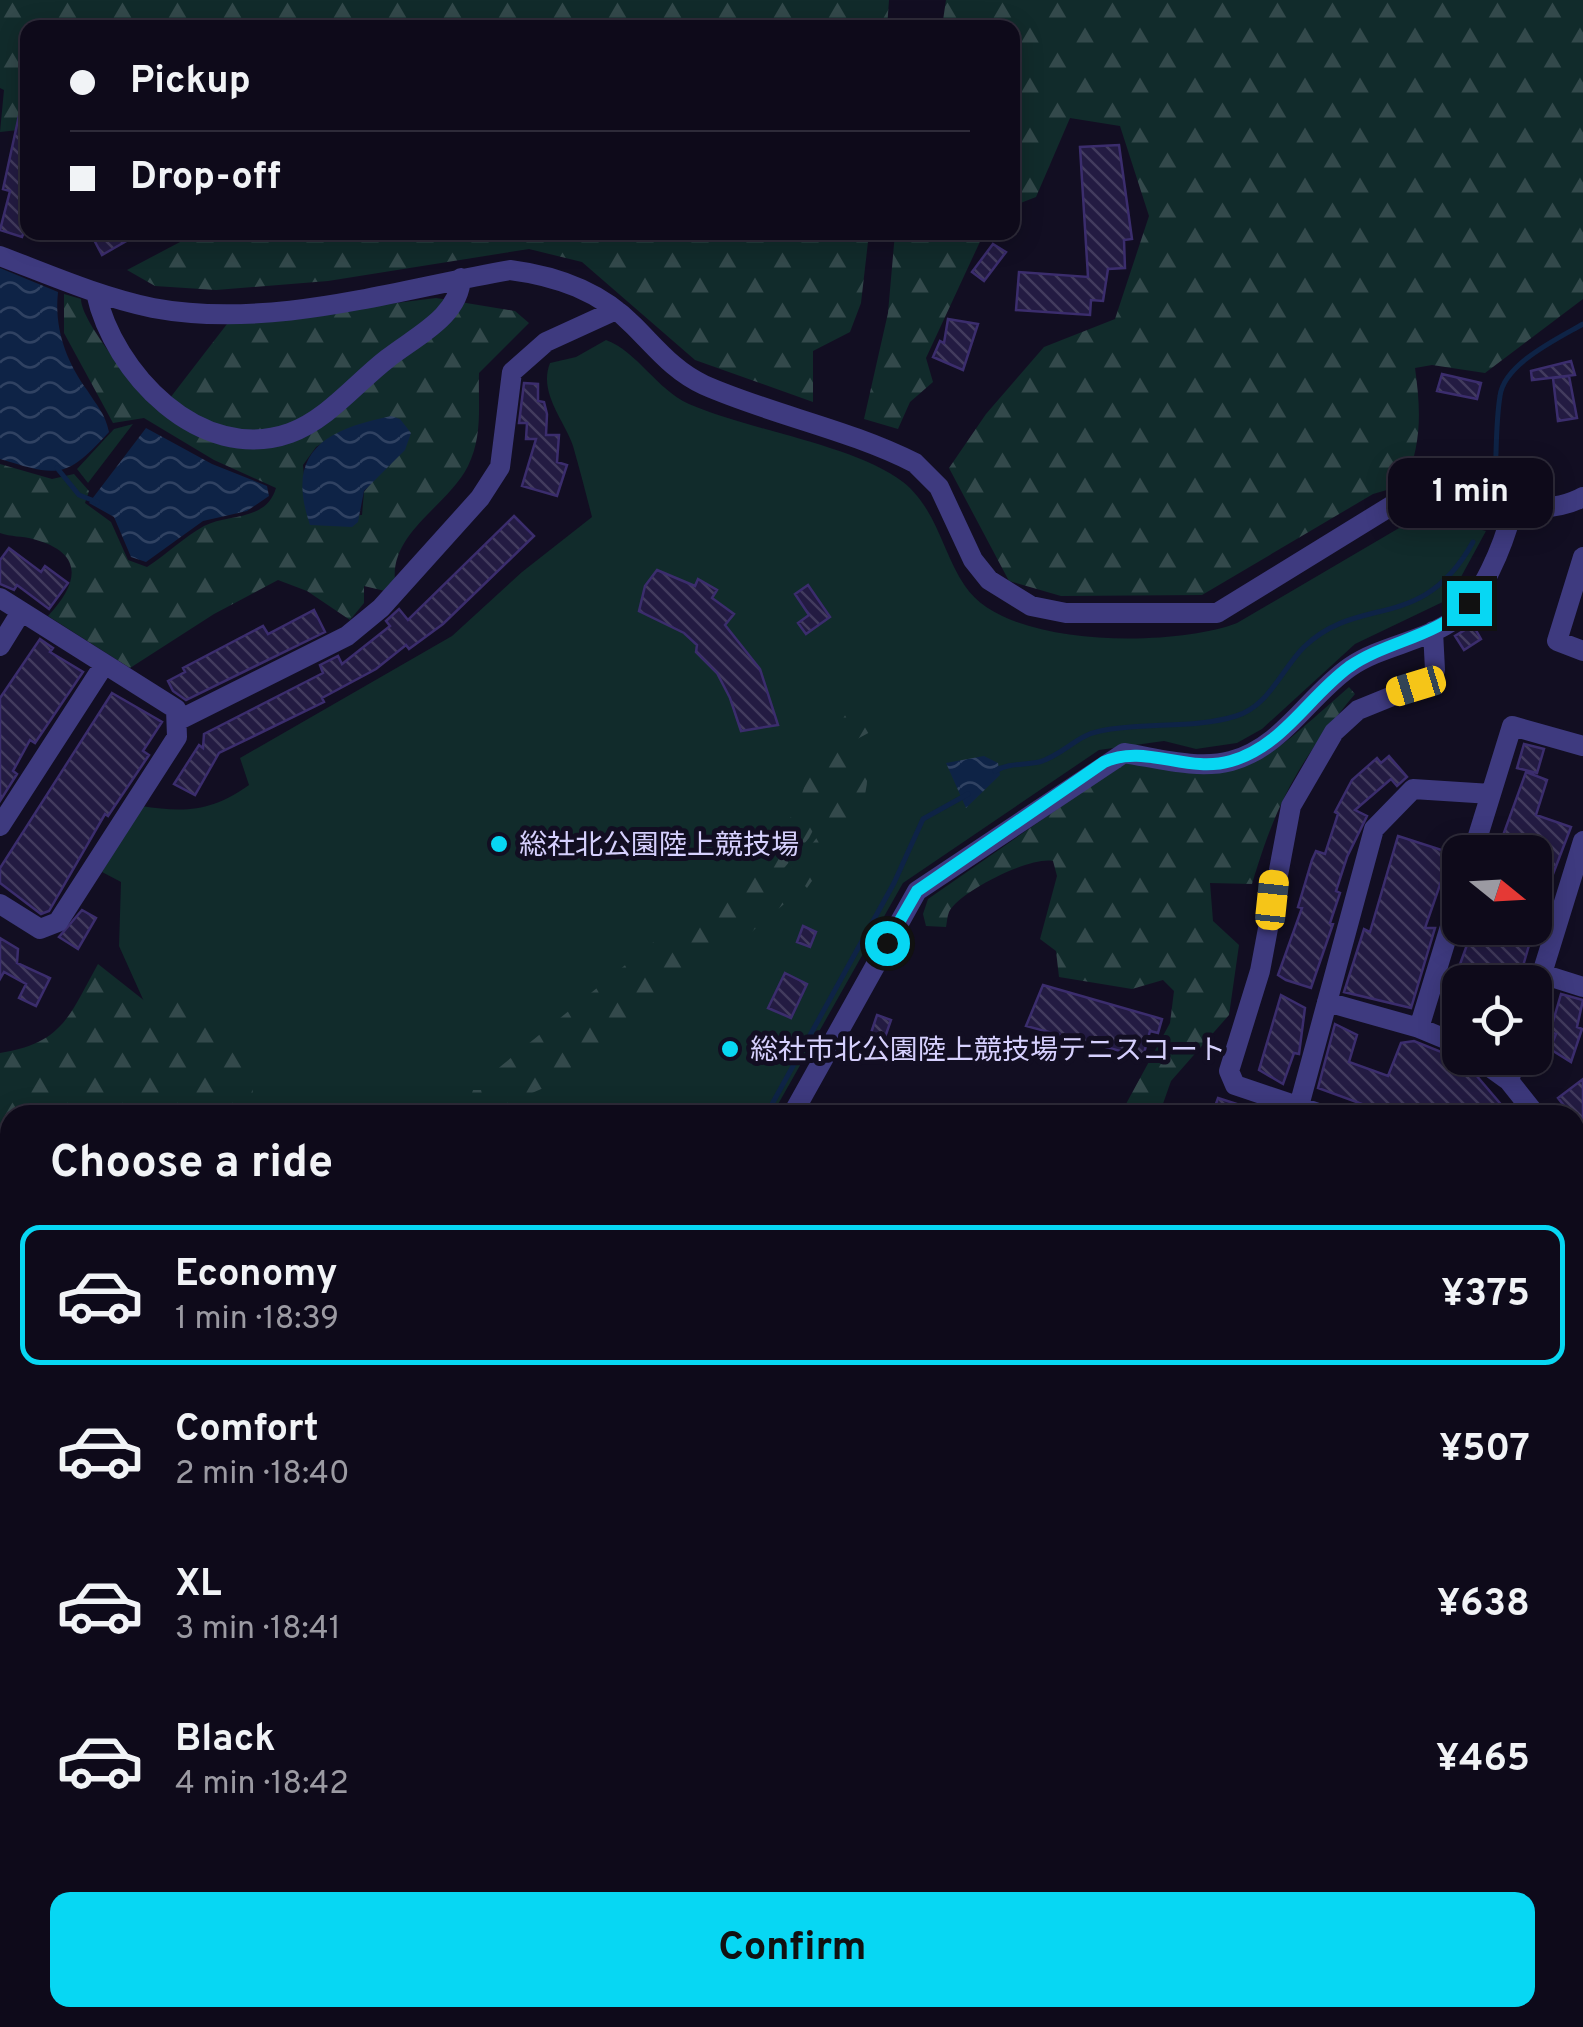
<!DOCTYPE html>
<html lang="en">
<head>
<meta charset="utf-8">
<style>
  :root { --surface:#0e0a1a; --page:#1c1827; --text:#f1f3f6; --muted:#9b9aa2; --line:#2e2b39; --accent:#07d7f3 }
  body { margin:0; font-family:Overpass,"Noto Sans JP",sans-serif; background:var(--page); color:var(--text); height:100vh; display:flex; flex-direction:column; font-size:38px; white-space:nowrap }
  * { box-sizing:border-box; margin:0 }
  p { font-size:32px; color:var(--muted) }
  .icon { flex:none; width:55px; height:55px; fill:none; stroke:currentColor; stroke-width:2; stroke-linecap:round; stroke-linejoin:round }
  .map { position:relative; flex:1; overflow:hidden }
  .panel { position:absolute; left:0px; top:1105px; width:1585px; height:922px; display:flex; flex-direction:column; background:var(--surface); border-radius:30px 30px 0 0; box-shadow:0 5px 25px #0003,0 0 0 2px var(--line) }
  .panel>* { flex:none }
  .guide { position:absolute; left:20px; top:20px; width:1000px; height:220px; border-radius:20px; box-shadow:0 5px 25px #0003,0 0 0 2px var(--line); display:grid; align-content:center; height:220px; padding:0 50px; background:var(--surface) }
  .needle { width:65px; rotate:108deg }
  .fabs { position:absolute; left:1442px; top:835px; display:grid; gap:20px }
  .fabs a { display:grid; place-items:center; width:110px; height:110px; border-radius:20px; background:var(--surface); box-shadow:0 5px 25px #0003,0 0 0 2px var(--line); font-size:50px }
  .end { position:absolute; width:45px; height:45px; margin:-22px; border:12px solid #07d7f3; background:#111; box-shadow:0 0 0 5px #111 }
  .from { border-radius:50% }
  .bubble { position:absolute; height:70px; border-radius:20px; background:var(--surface); box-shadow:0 5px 25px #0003,0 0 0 2px var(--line); font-size:32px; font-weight:700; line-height:70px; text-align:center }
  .car { position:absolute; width:30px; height:60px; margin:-30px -15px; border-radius:12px; box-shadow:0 0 8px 2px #0007; background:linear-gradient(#f5c518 24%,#345 0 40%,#f5c518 0 76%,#345 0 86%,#f5c518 0) }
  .guide b { display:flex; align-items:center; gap:35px; height:95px; font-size:38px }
  .guide b+b { border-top:2px solid var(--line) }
  .guide i { width:25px; height:25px; background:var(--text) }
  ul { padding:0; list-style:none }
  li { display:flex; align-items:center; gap:30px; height:140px; margin:0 20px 15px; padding:0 30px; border:5px solid transparent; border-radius:20px }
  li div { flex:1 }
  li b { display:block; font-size:38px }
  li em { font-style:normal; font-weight:700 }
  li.current { border-color:var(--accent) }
  li>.icon { width:90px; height:90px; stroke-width:1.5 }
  h2 { padding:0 50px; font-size:45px; line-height:120px }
  .button { display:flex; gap:20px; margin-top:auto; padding:20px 50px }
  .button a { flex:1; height:115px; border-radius:20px; background:var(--accent); color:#111; font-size:40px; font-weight:700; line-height:115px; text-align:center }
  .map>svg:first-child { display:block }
  .green { fill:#112b2b }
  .forest { fill:url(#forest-firs); fill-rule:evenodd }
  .water { fill:url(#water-waves) }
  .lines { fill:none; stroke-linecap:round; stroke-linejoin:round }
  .stream { stroke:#0e2346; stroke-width:5 }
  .building { fill:url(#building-back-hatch); stroke:#3b2d6d; stroke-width:2.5 }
  .minor { stroke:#3e3a7f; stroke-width:20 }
  .highway { stroke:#fa4f9e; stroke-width:30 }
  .route { stroke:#07d7f3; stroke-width:12 }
  .poi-dot { fill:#07d7f3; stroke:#120e22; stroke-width:4 }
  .labels { text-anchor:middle; stroke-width:10; stroke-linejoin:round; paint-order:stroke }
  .poi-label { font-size:28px; fill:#d6d0fe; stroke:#120e22; text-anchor:start }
</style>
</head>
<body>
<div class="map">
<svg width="1583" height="2027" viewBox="0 0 1583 2027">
  <defs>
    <pattern id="forest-firs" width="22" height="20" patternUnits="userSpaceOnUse" patternTransform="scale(2.5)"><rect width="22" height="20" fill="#112b2b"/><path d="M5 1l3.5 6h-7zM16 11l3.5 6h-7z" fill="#33494b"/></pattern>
    <pattern id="water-waves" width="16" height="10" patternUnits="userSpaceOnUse" patternTransform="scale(2.5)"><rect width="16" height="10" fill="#0e2346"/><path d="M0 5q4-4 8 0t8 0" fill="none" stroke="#304262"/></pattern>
    <pattern id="building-back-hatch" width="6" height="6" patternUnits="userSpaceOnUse" patternTransform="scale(2.5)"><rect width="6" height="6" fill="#231b42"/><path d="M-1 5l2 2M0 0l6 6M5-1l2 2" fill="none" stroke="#423b5e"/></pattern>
  </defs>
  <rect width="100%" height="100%" fill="#120e22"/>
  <path class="green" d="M606,340c32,12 50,49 83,64 59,26 166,41 214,78 34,27 39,70 62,104 41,63 210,61 272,37l174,-102 41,1 34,9 -37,68 -94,45 -93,85 -25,14 -41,6 -32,-8 -65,9 -196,133 -131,232h-596l-30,-109 -27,-60 2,-64 -19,-10 39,-66c46,7 71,5 108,-21l-9,-27 212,-122 70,-64 70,-55c-6,-23 -12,-47 -19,-71 -8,-25 -35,-53 -23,-83l26,-6z
    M133,424l-45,59 -11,-14 37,-40z"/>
  <path class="forest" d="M0,0h889l-2,28h-859l-1,101 -27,3 4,-42 -4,-2z
    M946,0h637v299l-98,74 -53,-8 -17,3c6,43 7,76 -11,117l-31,9 -171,101 -141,1 -52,-15 -60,-113 37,-54 58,-67 71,-28 34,-103 -29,-90 -50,-8 -34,79 -23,9 -1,-178 -70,-1z
    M199,232h670v1l-8,70 -11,29 -37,19v51l-118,-42 -113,-98 -53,-13 -201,32 -112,9 -61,-4 -28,-16z
    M895,233h89l-58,125 7,24 -23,20 -12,27 -34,-10 24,-106z
    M64,294l17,5c0,24 59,93 79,112l67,-87 209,-26 79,13 14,12 -50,50c-1,33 4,62 -11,93 -20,40 -78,66 -73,115l-10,10 -21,-5v17l-14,17 -43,-29 -29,-11 -64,34 -84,54 -82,-52c30,-32 38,-63 -15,-77 -11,-3 -22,-2 -33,-6v-69l52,15 22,-5 15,17 -4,12 26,19 17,38 19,7c20,-13 37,-30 57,-41 24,-13 62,-4 72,-38l-62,-28 -70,-42 -31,5 -49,-90zM335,435l35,49 -6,8 -2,23 -54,3 -5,-53 13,-18z
    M1349,687l6,7c-56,67 -78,106 -103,190l-42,-1 3,38 26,24 -10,70 -58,66 -12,34h-39l50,-92 4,-32 -11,-11 -31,9 -73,-12 -3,-26 -16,-12 17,-63 -4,-15c-22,-5 -93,30 -104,51 -2,5 -2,10 -3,15l-20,-1 -3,-12 5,-15 197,-137c128,22 130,7 224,-75z
    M858,695l7,4 -1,17 11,-13 12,8 -15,20 -24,13 2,9 15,8c13,45 -34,93 -58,127l-18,-18c19,-20 49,-52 46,-82l-26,50 -29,35 18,19 -64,55 -37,10 -62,74 -40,17 -47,38 -66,29 -11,-19 2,-6h8l2,8 7,-2v-21l246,-200 45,-43 17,-26 11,-34z
    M98,964l62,49 27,-23 65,88 2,37h-244v17l-10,26v-105c63,-10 69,-37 98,-89z
    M327,1107l36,1 15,7h-66z
    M0,1194l10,5v277l-10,-7z
    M1583,1496v188l-8,-1v-183z
    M1583,1734v121h-8v-120z
    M10,1900v77l-10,-8v-64z
    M829,2018h632l-13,9h-623z"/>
  <path class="water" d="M0,268l58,24c-4,36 8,69 29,98 10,16 18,23 22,42 -43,47 -50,45 -109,27z
    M391,416l9,3 11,14 -6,17 -41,41 -6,31 -6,5 -42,-2c-25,-73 14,-95 81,-109z
    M146,428l66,36 55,22 2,10 -22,15 -44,10 -57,41 -15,-5 -17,-40 -25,-14z
    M984,756l14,7 2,12 -34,33 -20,-45z
    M1575,1683l8,1v50l-8,1z
    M612,2018h210l-4,9h-210z"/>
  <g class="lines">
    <path class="stream" d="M57,468l22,27 18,7
      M1494,493c3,-32 1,-66 6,-97 4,-32 57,-57 83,-72
      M995,771c13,-8 30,-6 44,-9 23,-6 38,-27 61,-31 44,-9 95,-2 136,-15 33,-10 45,-46 68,-69 56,-54 118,-13 169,-105
      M766,1115l128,-232 29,-64 45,-25
      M428,2027l5,-9"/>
  </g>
  <path class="building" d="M18,120l10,31v71l-6,15 -22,-7 10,-39 -7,-2z
    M1119,145l13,94 -8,1 1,28 -17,1 -5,32 -12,-1 -1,15 -74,-5 3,-38 69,5 -8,-130z
    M102,232h40l-40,23 -9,-17z
    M993,244l13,8 -22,29 -12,-9z
    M948,319l30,5 -15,46 -30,-13 7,-16 4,2z
    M1571,361l4,14 -43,5 -1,-9z
    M1442,374l39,9 -4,16 -40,-8z
    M1569,376l8,42 -19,3 -5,-43z
    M524,383l14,1v17l6,1 3,12 -1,21h13l-2,27 10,3 -10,31 -35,-10 14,-47h-10l1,-16h-8z
    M514,516l20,20 -91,88 -34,25 -3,-4 -30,24 -54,29 2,4 -105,51 -24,42 -21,-11 25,-39 4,3 1,-14 119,-61 -3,-8 18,-9 4,8 48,-38 -4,-5 13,-12 9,11z
    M9,548l32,24 4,-6 23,17 -19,26 -32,-24 -3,5 -14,-6v-24z
    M657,570l38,16 3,-7 19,11 -5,8 22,16 -9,11 35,44 18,56 -37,6 -11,-33 -13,-25 -21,-21 1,-7 -13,-12 -45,-22 6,-25z
    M808,585l22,32 -24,17 -8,-11 11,-8 -14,-21z
    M314,610l11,22 -139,68 -13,-9 -5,-10 17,-9 -2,-4 80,-42 5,8z
    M1473,625l8,14 -17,11 -9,-14z
    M40,639l13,9 -3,4 33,20 -48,71 -5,-3 -17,31 4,3 -17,27v-103z
    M112,693l50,29 -19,29 6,4 -41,61 -3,-2 -56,97 -8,3 -41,-31v-15z
    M1524,744l20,5 -7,24 -20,-5z
    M1389,756l18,21 -10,9 -6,-7 -36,31 12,6 -20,41 -11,34 4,2 -10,30 3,1 -22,64 -25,-8 -8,-5 24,-67 -4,-1 14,-47 4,-9 9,3 13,-40 -3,-2 17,-32 25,-22 4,5z
    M1526,772l21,8 -11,35 35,12 -34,89 -2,-64h-38z
    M1398,836l53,17 -26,75h10l-24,80 -67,-16 20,-63 6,3z
    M82,910l14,8 -18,31 -19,-12z
    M803,926l13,6 -6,15 -13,-5z
    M1473,928h61l-13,45 -31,-9 -6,18h-24v32l-16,-5z
    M0,938l18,11 -1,14 33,15 -14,28 -17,-8 7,-14 -22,-12 -4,7z
    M785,973l22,11 -16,34 -23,-10z
    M1043,985l119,34 -4,14 -8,-2 -7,26 -117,-31z
    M1561,994l22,6 -6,27 5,2 -11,33 -21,-13 6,-15 -6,-2z
    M1281,995l24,13 -6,46 -5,-1 -11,31 -24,-14z
    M877,1015l14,5 -9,26 -14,-4z
    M1335,1024l22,11 -8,27 39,14 13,-33 13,-2 50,20 46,54h-118l-74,-27z
    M1583,1079v51l-25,-32z
    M1218,1098l44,14 -1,3h-49z"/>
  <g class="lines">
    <path class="minor" d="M0,256c50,19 100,41 153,52 118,22 241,-18 357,-38 47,6 90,21 124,56 23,23 40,45 70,59 68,30 144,44 211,78l24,24 34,73 16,20 42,26 35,7h151l174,-107c58,-9 147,17 192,-9
      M96,293c17,79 104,172 194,140 38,-14 66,-50 97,-74 29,-23 72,-42 74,-81
      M1583,557l-26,84 26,10
      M0,598l176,111 1,28 -119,185 -18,7 -40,-25
      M0,646l21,-34
      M179,720l168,-84 34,-28 99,-110 20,-31 12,-95 34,-30 70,-32
      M0,826l104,-161
      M1473,852l39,-126 71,20
      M1542,974l41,13
      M1535,996l48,-155
      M1327,1002l92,26 41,17
      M1419,1028l41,-134
      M1477,1058l32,23 27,34
      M1509,1081l7,-23
      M1299,1106l75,-277 39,-40 78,5
      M792,1115l125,-224 207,-138c33,5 74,17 107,8 52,-14 77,-65 119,-94 32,-22 74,-25 105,-48 28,-23 48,-73 57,-107
      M1324,1115l-89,-30 -6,-14 31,-100 31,-165 43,-74 24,-22 69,-28 8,-12 -2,-39
      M1575,1164l8,10
      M1575,1272l8,-6
      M1575,1408l8,-7
      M0,1509l10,6
      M0,1640l10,6
      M0,1770l10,3
      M1575,1863l8,-1
      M0,1986l10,8
      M42,2018l19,9
      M162,2027l7,-9
      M409,2027l8,-9
      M860,2027l2,-9
      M1461,2027l8,-9"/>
    <path class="highway" d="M1575,1987l8,-5
      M1518,2027l14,-9"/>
  </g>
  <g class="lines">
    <path class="route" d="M887,943l30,-52 187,-129c41,-19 83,12 127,-1 52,-15 77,-64 118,-94 39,-27 87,-29 120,-64"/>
  </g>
  <g class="poi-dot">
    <circle cx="499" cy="844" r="10"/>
    <circle cx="730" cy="1049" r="10"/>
  </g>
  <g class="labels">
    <g class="poi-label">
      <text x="519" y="854">総社北公園陸上競技場</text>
      <text x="750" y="1059">総社市北公園陸上競技場テニスコート</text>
    </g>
  </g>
</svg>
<div class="fabs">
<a><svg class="needle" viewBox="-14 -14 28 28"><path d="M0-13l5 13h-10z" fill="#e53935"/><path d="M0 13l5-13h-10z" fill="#9b9aa2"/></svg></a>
<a><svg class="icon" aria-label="locate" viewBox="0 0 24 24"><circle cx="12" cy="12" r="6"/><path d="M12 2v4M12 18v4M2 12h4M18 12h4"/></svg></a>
</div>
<i class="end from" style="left:887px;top:943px"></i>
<i class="end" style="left:1469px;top:603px"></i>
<div class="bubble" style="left:1388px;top:458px;width:165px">1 min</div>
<i class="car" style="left:1416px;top:686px;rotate:253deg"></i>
<i class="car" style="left:1272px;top:900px;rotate:6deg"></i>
<div class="guide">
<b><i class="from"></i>Pickup</b>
<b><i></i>Drop-off</b>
</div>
<section class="panel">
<h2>Choose a ride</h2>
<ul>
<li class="current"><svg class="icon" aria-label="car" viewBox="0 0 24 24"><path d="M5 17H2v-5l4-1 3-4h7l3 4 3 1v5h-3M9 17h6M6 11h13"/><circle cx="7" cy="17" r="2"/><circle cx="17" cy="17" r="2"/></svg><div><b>Economy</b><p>1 min · 18:39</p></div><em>¥375</em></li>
<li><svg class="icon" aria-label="car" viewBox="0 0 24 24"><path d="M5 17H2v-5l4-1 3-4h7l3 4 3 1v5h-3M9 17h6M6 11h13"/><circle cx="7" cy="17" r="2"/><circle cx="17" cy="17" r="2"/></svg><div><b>Comfort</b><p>2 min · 18:40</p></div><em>¥507</em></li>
<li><svg class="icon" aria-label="car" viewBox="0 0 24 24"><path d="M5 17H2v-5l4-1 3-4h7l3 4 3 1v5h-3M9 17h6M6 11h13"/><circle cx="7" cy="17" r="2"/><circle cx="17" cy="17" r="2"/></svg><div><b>XL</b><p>3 min · 18:41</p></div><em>¥638</em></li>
<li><svg class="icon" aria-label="car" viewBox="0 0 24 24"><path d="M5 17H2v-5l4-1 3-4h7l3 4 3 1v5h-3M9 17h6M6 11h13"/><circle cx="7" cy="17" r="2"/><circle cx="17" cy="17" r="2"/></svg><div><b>Black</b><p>4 min · 18:42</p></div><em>¥465</em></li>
</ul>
<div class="button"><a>Confirm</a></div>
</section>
</div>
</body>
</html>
